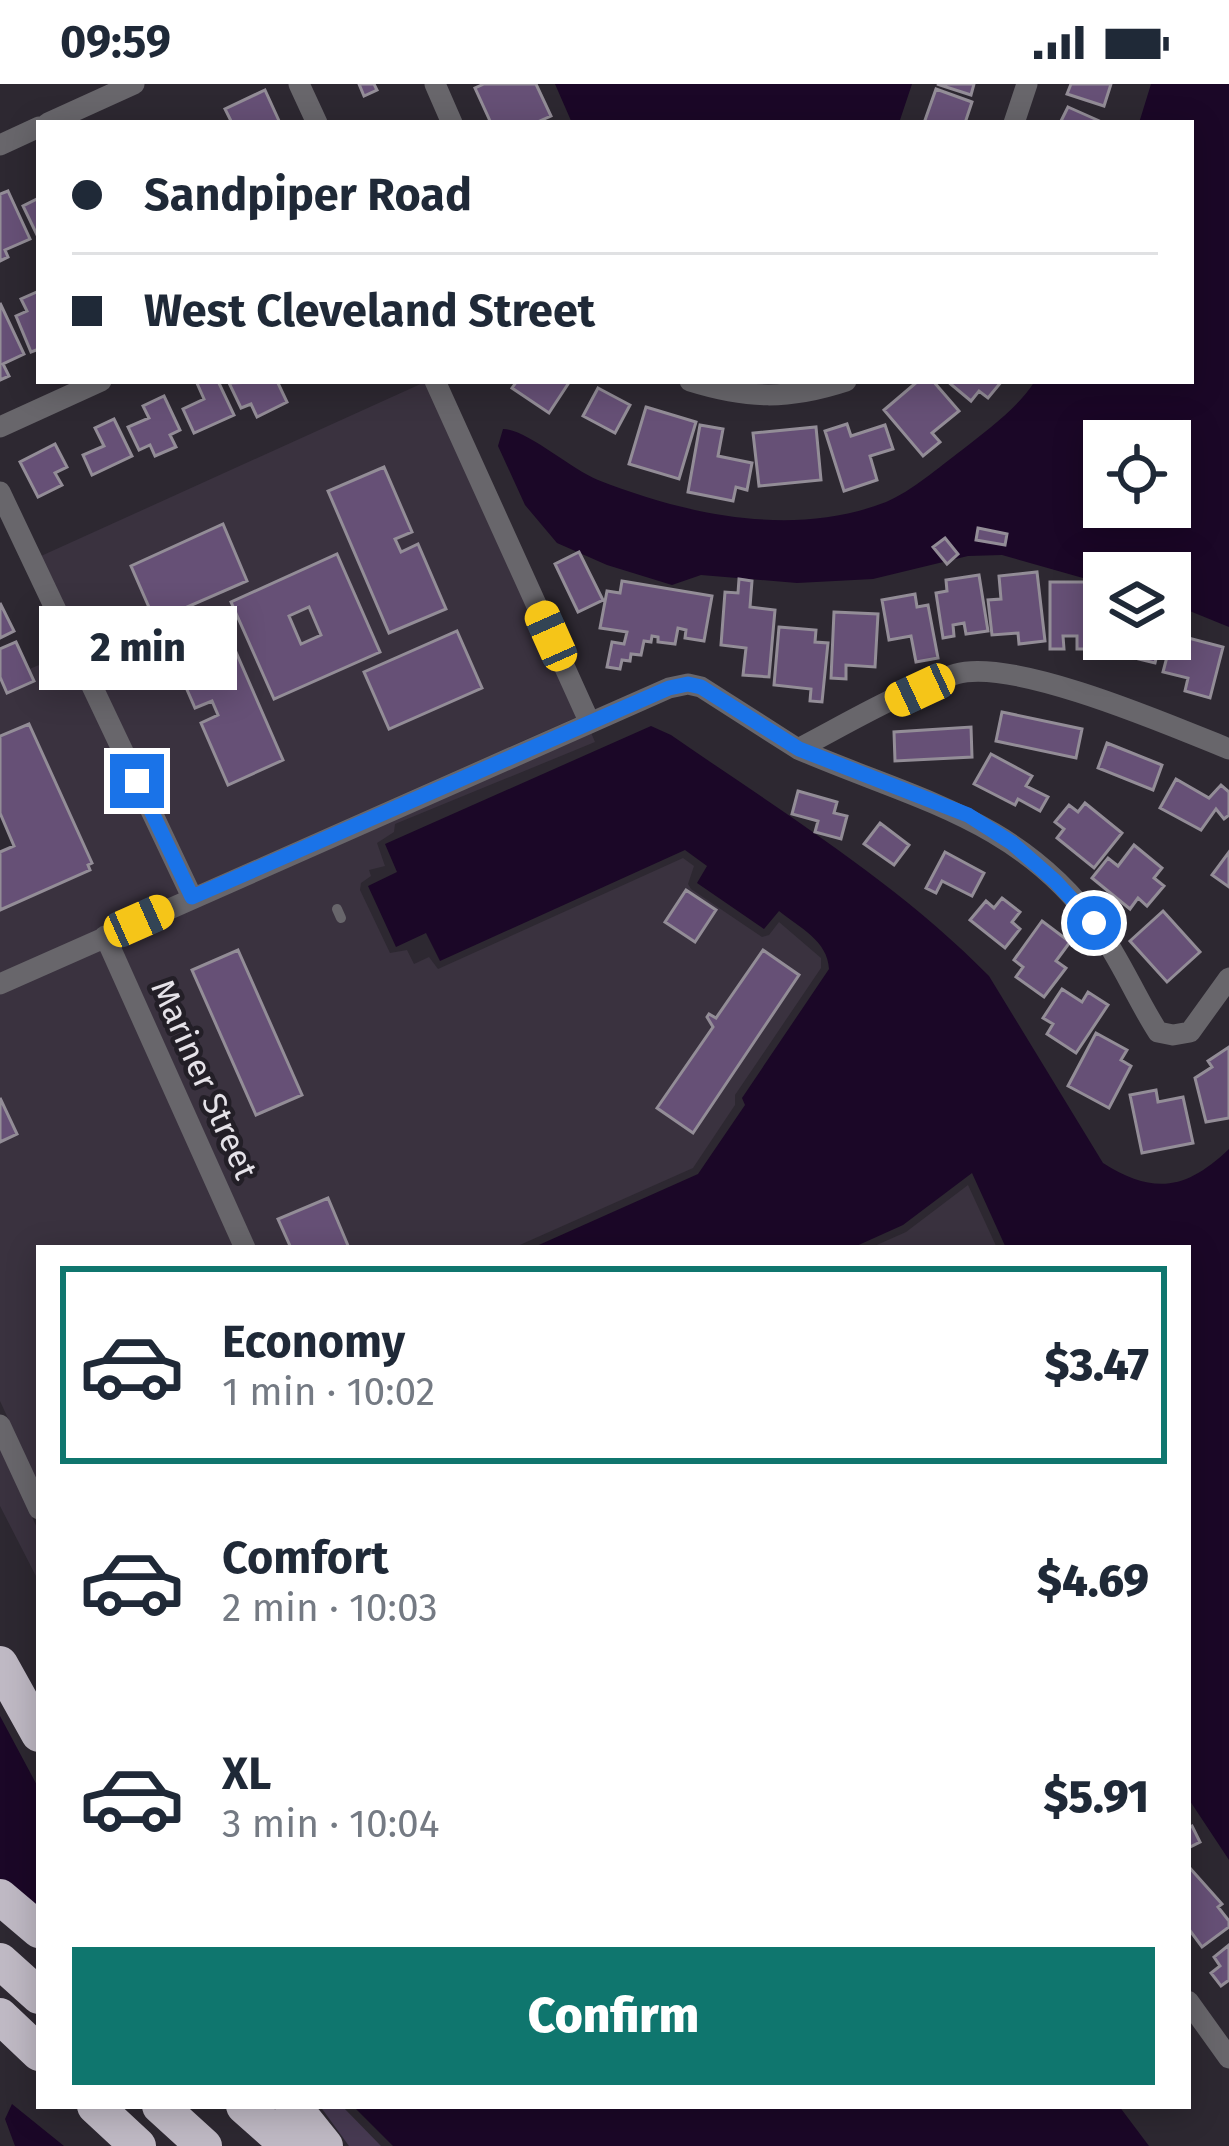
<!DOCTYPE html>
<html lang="en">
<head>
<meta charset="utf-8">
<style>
  :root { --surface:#fff; --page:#f6f6f7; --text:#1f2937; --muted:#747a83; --line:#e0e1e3; --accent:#0f766e }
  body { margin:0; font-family:"Fira Sans",sans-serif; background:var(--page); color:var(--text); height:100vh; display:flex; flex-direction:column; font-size:45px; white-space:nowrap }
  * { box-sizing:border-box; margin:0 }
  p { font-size:39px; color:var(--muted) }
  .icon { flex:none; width:66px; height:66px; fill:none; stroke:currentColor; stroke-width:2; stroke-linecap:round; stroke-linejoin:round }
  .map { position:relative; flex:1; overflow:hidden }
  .details { position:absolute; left:36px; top:1161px; width:1155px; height:864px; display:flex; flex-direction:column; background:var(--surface); border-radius:0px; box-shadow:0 6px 30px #0003 }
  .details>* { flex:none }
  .top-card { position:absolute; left:36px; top:36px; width:1158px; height:264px; border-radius:0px; box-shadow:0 6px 30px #0003; display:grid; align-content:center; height:264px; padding:0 36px; background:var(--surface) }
  .fabs { position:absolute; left:1083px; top:336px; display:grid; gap:24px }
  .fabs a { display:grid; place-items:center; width:108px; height:108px; border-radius:0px; background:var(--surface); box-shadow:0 6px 30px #0003; font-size:60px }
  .end { position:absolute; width:54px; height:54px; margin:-27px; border:15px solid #1a73e8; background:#fff; box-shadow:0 0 0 6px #fff }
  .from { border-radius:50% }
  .bubble { position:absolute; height:84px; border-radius:0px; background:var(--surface); box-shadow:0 6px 30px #0003; font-size:39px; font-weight:800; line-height:84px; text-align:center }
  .car { position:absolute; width:36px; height:72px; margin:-36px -18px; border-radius:15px; box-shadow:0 0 9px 3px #0007; background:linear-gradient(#f5c518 24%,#345 0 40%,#f5c518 0 76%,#345 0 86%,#f5c518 0) }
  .top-card b { display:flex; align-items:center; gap:42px; height:114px; font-size:45px }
  .top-card b+b { border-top:3px solid var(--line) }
  .top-card i { width:30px; height:30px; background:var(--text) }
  ul { padding:21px 0 0; list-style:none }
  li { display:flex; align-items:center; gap:36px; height:198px; margin:0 24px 18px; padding:0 12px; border:6px solid transparent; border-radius:0px }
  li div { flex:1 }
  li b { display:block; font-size:45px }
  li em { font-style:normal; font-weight:800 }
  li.active { border-color:var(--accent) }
  li>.icon { width:108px; height:108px; stroke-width:1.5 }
  .cta { display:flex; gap:24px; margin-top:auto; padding:24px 36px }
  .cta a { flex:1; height:138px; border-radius:0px; background:var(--accent); color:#fff; font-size:48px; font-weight:800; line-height:138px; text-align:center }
  .status { display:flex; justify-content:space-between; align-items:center; height:84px; padding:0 60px; background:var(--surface); direction:ltr }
  .status svg { height:33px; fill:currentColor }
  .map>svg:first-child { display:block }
  .built { fill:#3a323f }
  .green { fill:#473a52 }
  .water { fill:#1b0727; fill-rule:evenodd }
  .building { fill:#665076; stroke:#938d97; stroke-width:3; fill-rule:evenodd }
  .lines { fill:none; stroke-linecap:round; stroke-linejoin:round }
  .lane { stroke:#68666b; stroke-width:10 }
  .street { stroke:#68666b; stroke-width:21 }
  .highway { stroke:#bfb9c4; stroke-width:36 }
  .route { stroke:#1a73e8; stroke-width:15 }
  .labels { text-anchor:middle; stroke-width:9; stroke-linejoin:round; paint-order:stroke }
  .street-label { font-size:33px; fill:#e5e2e8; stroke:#231f27 }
</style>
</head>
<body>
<div class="status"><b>09:59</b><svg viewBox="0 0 49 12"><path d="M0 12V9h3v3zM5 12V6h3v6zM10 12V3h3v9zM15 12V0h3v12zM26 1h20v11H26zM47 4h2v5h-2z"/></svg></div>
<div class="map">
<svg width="1229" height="2062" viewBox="0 0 1229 2062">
  <rect width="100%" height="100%" fill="#2d2831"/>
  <path class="built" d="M425,298l152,335 -379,168 -157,-329z
    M66,570l114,239 -180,81v-114l17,-8 -17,-59v-112z
    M590,646l5,12 -200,82 -1,8 -17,11 8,23 -16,4 2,6 -10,7 -1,7 30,63 17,-3 7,14 15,-7 9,12 245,-111 11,8 -6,18 3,5 71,48 7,-2 10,-13 42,36v10l-86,127v10l-42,63 -180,80h-257l-138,-308z
    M100,864l135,300h-196v238l-39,-85v-408z
    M968,1101l29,63h-127l36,-16z
    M0,1364l39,84v50l-39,-76z"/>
  <path class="green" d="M320,2022h22l39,40h-32z"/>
  <path class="water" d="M555,0h357l-13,39h-327z
    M1151,0h78v543l-59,-24v-30h-66v11l-102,-29 -34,1 -95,23 -76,4 -96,-8 -29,10 -65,-20 -50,-22 -32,-38 -27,-59 5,-17c23,0 68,40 95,51 89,35 196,58 288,22 26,-11 53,-35 76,-52 26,-21 55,-41 73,-69h156v-258h-52zM1104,357h66v66h-66z
    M651,642l20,9c108,75 226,147 318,241l114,187c51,32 83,27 126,-14v711l-41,-62v-550h-182l-34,-75 -69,52 -51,23h-320l166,-74 47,-69 -3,-7 87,-129c-1,-28 -30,-42 -50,-58l-15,18 -67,-46 10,-17 -22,-16 -245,111 -14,-28 -30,14 -28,-61 29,-14 -12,-28z
    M0,1632l39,73v122l-39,-29z
    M12,2020l52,42h-49l-10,-27z
    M353,2022h766l30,40h-756z"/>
  <path class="building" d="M359,0h15l3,6 -13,6z
    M484,0h52l15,32 -16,7h-44l-16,-35z
    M937,0h37l-3,11z
    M1071,0h40l-7,22 -37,-12z
    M936,5l36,13 -7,21h-41z
    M265,6l15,33h-48l-7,-14z
    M1068,23l36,16h-44z
    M8,107l22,48 -25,11 3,7 -8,4v-67z
    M39,114v41l-16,-33z
    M39,207v58l-8,3 -15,-36 11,-5 -6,-12z
    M0,219l24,51 -21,10 6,12 -9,4z
    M196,297h22l16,34 -40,18 -11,-24 21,-10z
    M277,297l10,21 -30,15 -6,-13 -10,4 -12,-25z
    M517,297h53l-21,32 -37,-25z
    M918,297h15l26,30 -27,22 8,9 -17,14 -39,-46z
    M947,297h55l-14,17 -9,-7 -8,10z
    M598,304l32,17 -15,28 -32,-17z
    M164,312l16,34 -10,5 6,12 -21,9 -5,-11 -11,5 -11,-23 21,-9 -6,-12z
    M646,323l50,15 -17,57 -50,-15z
    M114,335l18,37 -40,19 -9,-20 21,-9 -9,-18z
    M847,340l4,12 34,-11 8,24 -23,7 7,24 -33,11 -19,-60z
    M700,341l23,4 -5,27 34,7 -5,27 -11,-3 -3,14 -45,-9z
    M816,343l5,53 -62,6 -6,-53z
    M55,360l12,23 -12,6 7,12 -24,12 -18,-35z
    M384,383l28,65 -17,7 6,13 17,-8 28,65 -57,24 -61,-142z
    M223,440l24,57 -60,26 11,24 24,-11 61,140 -55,25 -27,-62 17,-8 -6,-14 -17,7 -27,-62 18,-9 -10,-24 -21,8 -24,-55z
    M978,444l29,6 -2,11 -29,-5z
    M945,454l13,16 -11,10 -14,-17z
    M579,468l24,48 -25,12 -23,-48z
    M337,470l43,98 -106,47 -43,-97zM309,523l12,28 -20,9 -12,-28z
    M1037,488l8,69 -26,3 -1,-11 -26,2 -4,-35 13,-1 -2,-23z
    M979,491l9,56 -22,3 -2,-11 -11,2 1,11 -11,2 -7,-45 11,-2 -1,-11z
    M739,495l13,2 -2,26 25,3 -6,67 -26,-2 3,-27 -25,-3 4,-53 13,1z
    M622,497l90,15 -8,45 -19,-3 1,-8 -8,-2 -3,16 -17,-2v-5l-6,-1 -1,6 -7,-1 -3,14 -10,-1 -1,7 -8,-1 -2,9 -13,-2 5,-25 12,2 3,-12 -27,-4 7,-37 13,2z
    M1050,498h39l1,27h13v40h-26v-13h-14l1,13h-14z
    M915,510l2,13 11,-2 10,53 -22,4 -5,-26 -22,4 -7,-40z
    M0,519l14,28 -14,7z
    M834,528l44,2 -3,53 -29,-2v14l-15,-1z
    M779,543l37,3 -1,12 13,1 -6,59 -12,-1 1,-12 -37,-4z
    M457,547l25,57 -93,41 -25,-57z
    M1173,550l50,13 -13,51 -25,-7 3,-13 -25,-6z
    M1115,555h46l-6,24 -25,-6 3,-14z
    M16,558l18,39 -27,12 -7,-16v-28z
    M1002,628l80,17 -6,29 -80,-17z
    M29,640l63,139 -4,2 2,5 -90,40v-58l14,-6 -14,-33v-77z
    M971,643l1,30 -77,4 -1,-29z
    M1107,659l55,22 -9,25 -55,-22z
    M991,670l41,22 -6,10 22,11 -8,14 -22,-12 -3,6 -41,-21z
    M1176,695l33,19 12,-13 8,7v23l-5,4 -8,-10 -15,21 -41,-22z
    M798,707l39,11 -3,11 13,3 -6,23 -26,-7 3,-11 -26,-7z
    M1085,719l37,30 -28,35 -37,-30 7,-9 -9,-7 14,-17 9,7z
    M880,739l29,22 -15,20 -30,-21z
    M1134,761l28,23 -8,10 10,8 -17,20 -9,-8 -8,11 -38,-31 16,-20 10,8z
    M945,768l39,21 -12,23 -30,-15 -6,12 -10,-5z
    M1229,768v35l-17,-12z
    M686,806l30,20 -21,32 -30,-20z
    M1002,814l18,14 -8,10 8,7 -15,19 -35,-28 16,-19 8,7z
    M1163,827l37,41 -33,30 -37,-41z
    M1042,837l28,21 -14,19 10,7 -22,29 -28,-20 7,-10 -9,-7z
    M238,866l64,145 -46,20 -64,-145z
    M763,866l36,25 -106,158 -36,-25 56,-81 -6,-10 2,-3 7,4z
    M1062,905l20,13 6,-10 20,13 -32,48 -29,-19 6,-10 -10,-6z
    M1096,949l31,17 -6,10 10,6 -22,42 -41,-22z
    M1229,963v71l-23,4 -11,-44 17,-11 -4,-6z
    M1156,1006l2,12 25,-5 10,46 -51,10 -12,-58z
    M0,1014l17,36 -17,8z
    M328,1114l21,50h-58l-13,-29z
    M1192,1742l8,16 -12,6v-20z
    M1189,1783l33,37 -4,3 11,14v6l-27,20 -14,-19z
    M1229,1861v35l-8,6 -10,-13 9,-7 -6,-9z"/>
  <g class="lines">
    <path class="lane" d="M337,825l4,9"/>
    <path class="street" d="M299,0l18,39
      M435,0l17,39
      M48,39l86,-39
      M1014,39l13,-39
      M0,61l39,-18
      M435,297l154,340
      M690,297c58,18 98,19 156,0
      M0,343l101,-46
      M0,408l192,405
      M1229,665c-57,-23 -216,-92 -273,-75 -54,16 -108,49 -158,75 115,50 221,69 299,178 24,33 39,71 61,105l15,3 17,-3 39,-54
      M105,852l140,312
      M0,900l669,-296 19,-4 13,3 97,62
      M0,1341l39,84
      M1188,1917l41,57"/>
    <path class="highway" d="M0,1580l39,70
      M0,1813l39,33
      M0,1877l39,35
      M0,1932l39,37
      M95,2022l43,40
      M160,2022l44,40
      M244,2022l45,40
      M293,2022l32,40"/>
  </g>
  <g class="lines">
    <path class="route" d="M137,697l55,116 477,-209 19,-4 13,3 98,62 169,66 44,28 43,38 39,42"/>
  </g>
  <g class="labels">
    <g class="street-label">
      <text transform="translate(205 995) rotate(66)" y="12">Mariner Street</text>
    </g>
  </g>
</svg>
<div class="fabs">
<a><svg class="icon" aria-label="locate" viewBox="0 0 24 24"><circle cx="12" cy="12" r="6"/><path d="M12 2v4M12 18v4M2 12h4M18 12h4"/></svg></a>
<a><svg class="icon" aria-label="layers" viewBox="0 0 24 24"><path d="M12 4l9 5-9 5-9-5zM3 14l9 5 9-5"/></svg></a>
</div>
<i class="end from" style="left:1094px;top:839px"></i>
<i class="end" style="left:137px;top:697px"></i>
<div class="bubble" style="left:39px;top:522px;width:198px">2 min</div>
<i class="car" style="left:551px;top:552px;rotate:336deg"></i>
<i class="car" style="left:920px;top:606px;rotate:245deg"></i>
<i class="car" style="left:139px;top:837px;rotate:66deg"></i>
<div class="top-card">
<b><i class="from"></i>Sandpiper Road</b>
<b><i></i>West Cleveland Street</b>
</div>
<section class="details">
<ul>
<li class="active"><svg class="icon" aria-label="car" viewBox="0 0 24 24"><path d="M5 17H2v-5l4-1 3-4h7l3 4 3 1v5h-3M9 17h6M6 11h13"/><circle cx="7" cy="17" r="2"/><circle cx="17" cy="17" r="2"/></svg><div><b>Economy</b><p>1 min · 10:02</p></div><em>$3.47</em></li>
<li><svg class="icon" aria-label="car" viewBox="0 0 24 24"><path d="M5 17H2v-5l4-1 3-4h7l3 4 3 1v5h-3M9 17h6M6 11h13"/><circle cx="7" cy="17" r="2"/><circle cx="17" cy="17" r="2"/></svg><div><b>Comfort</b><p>2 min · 10:03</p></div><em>$4.69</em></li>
<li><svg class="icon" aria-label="car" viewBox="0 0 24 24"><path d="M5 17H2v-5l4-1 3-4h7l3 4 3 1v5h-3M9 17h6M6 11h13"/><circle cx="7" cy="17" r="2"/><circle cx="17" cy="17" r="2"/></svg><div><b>XL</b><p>3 min · 10:04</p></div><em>$5.91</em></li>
</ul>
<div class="cta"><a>Confirm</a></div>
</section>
</div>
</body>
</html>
